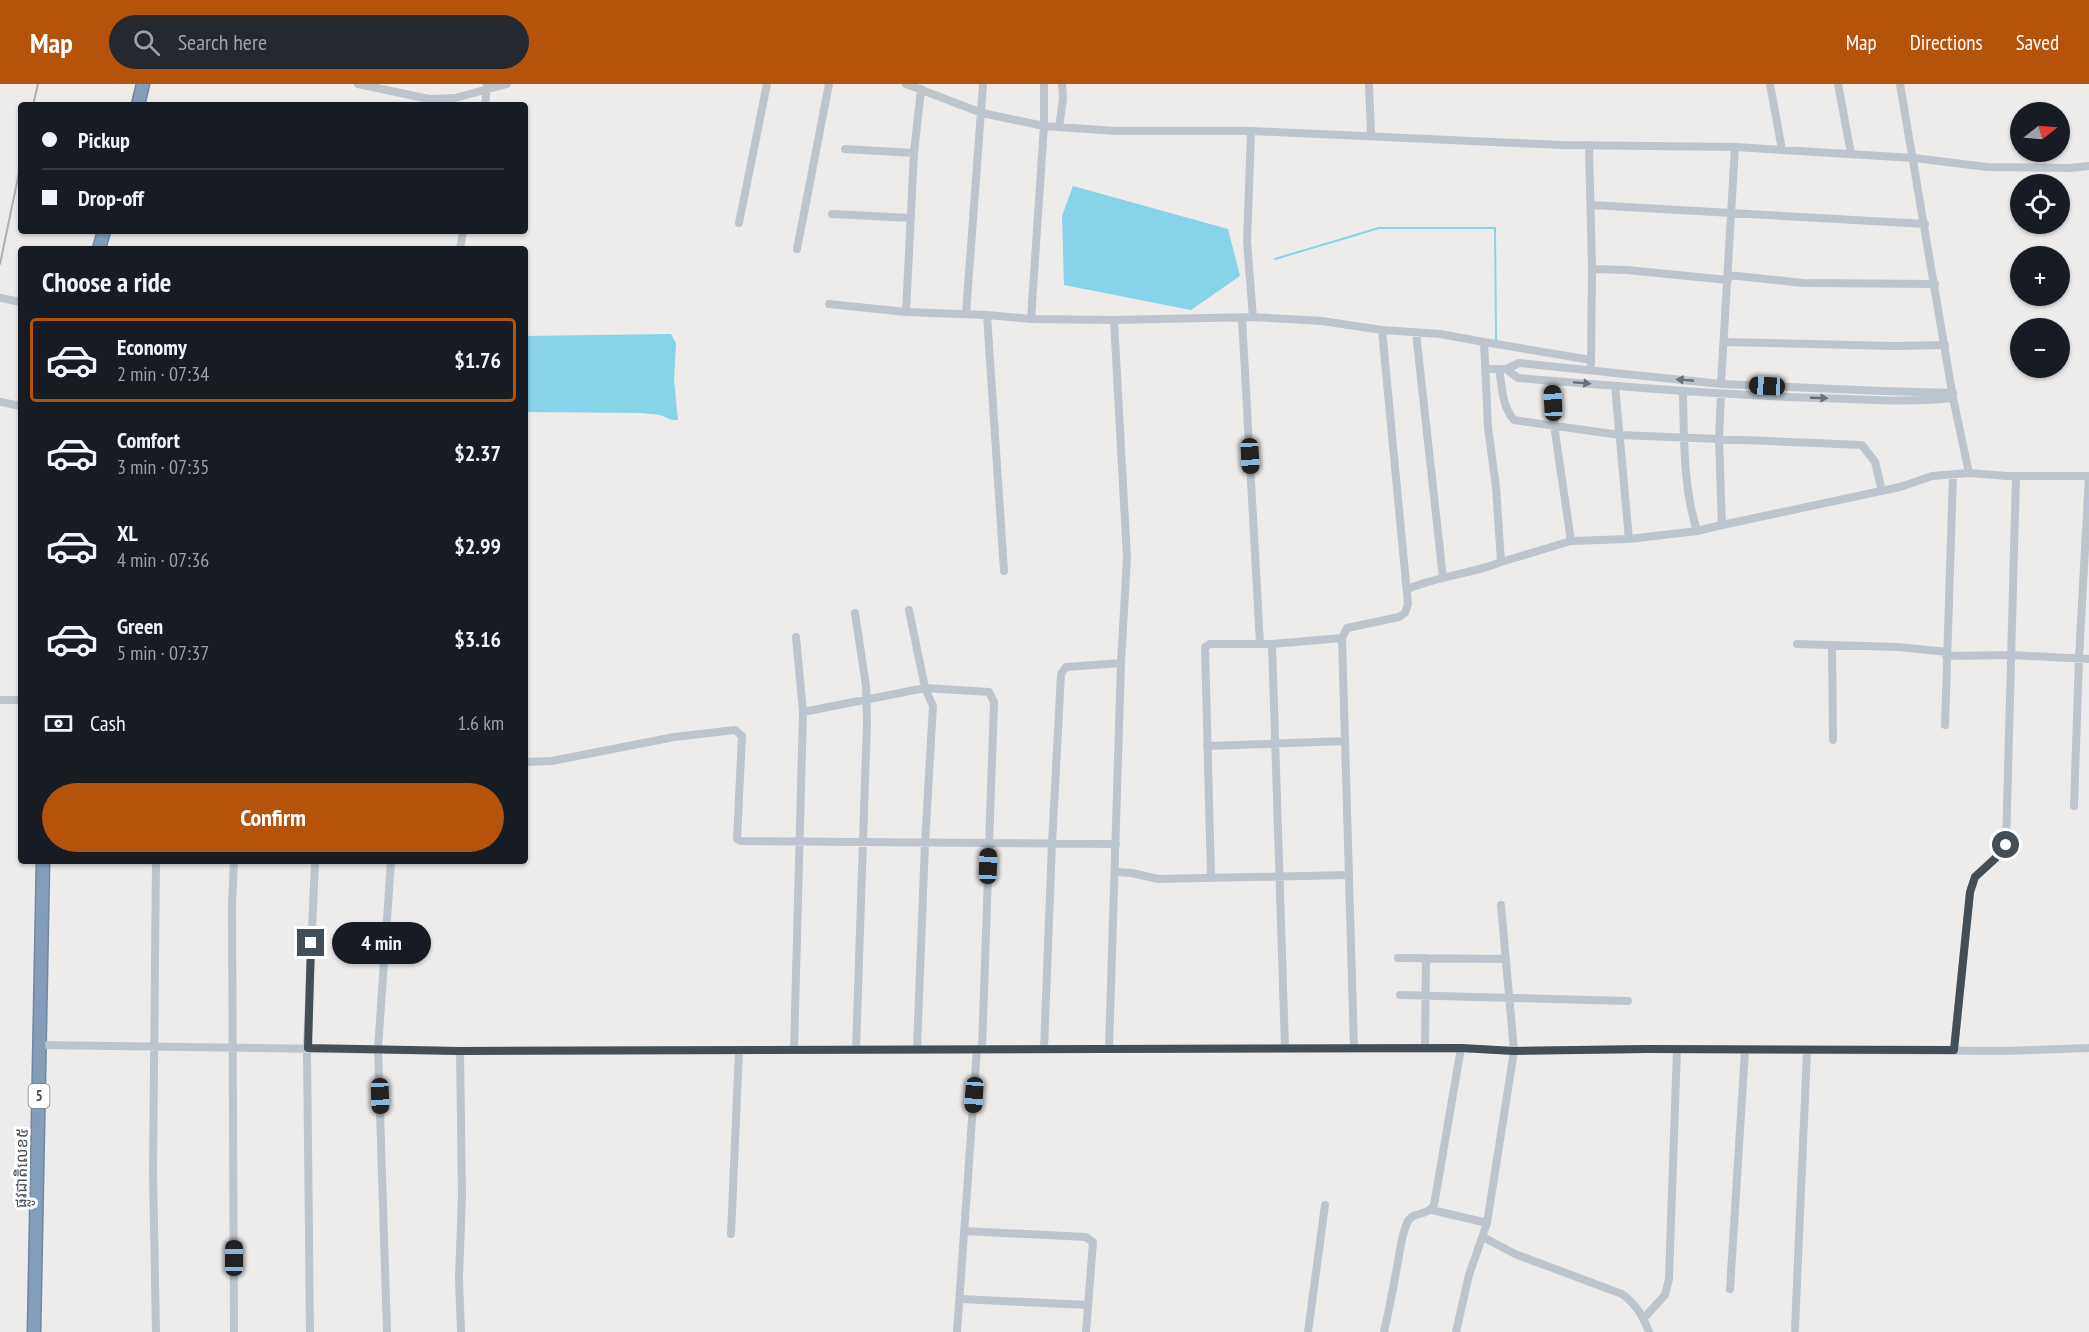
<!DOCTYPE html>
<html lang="en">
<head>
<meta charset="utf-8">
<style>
  :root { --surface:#171b24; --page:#242831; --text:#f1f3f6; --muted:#9ea1a6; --line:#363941; --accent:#b45309 }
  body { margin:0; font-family:"PT Sans Narrow","Noto Sans Khmer",sans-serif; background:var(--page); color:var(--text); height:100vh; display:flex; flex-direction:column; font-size:22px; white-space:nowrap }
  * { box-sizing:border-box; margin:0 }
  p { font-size:20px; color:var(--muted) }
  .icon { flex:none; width:33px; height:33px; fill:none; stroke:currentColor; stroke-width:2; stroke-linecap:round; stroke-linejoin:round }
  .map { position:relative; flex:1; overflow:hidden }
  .sheet { position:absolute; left:18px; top:162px; width:510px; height:618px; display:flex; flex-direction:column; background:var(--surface); border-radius:6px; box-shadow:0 2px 4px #0004 }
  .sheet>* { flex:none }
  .top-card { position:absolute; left:18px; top:18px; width:510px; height:132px; border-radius:6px; box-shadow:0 2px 4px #0004; display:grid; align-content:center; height:132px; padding:0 24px; background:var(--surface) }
  .needle { width:39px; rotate:73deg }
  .fabs { position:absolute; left:2010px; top:18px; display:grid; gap:12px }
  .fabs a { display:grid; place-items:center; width:60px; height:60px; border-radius:50%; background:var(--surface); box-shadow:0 2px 4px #0004; font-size:30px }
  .end { position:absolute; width:27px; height:27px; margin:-14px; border:8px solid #444e57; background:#fff; box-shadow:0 0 0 3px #fff }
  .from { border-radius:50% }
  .bubble { position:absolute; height:42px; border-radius:21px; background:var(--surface); box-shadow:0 2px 4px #0004; font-size:20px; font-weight:800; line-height:42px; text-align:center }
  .car { position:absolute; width:18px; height:36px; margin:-18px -9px; border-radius:8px; box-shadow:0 0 4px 2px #0007; background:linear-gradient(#222 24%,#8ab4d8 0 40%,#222 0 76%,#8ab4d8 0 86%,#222 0) }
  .top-card b { display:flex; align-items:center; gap:21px; height:57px; font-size:22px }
  .top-card b+b { border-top:2px solid var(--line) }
  .top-card i { width:15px; height:15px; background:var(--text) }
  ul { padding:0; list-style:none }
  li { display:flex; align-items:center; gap:18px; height:84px; margin:0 12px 9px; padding:0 12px; border:3px solid transparent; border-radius:6px }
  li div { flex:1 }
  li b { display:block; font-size:22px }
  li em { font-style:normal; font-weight:800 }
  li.current { border-color:var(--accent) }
  li>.icon { width:54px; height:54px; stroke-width:1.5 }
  h2 { padding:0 24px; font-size:27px; line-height:72px }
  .pay { display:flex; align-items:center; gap:15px; height:66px; padding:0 24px; font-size:22px }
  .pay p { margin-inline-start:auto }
  .action { display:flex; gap:12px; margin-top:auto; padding:12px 24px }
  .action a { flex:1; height:69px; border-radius:36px; background:var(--accent); color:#fff; font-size:24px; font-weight:800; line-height:69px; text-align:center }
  header { display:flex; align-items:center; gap:36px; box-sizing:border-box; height:84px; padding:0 30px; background:var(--accent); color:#fff }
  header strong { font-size:28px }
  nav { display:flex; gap:33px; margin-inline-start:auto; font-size:21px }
  .search { width:420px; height:54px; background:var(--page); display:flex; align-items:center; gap:15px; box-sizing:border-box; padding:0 21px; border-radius:33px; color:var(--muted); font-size:22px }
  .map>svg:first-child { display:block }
  .water { fill:#87d3e8 }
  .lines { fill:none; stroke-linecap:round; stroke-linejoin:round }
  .stream { stroke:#87d3e8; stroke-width:2 }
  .highway-casing { stroke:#6f89a5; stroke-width:15 }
  .minor { stroke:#bcc5cd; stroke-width:8 }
  .highway { stroke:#849eb9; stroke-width:12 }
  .rail { stroke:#adb0b5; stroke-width:2 }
  .oneway { fill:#68727a }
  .route { stroke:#444e57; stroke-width:8 }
  .labels { text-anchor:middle; stroke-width:6; stroke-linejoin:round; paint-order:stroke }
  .shield { fill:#fff; stroke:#7c8389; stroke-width:1.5 }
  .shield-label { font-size:15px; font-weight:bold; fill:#444e57 }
  .street-label { font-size:16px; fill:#444e57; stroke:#fff }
</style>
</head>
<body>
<header>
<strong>Map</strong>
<div class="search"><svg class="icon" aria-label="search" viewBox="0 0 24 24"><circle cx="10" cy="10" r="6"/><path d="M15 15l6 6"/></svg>Search here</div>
<nav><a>Map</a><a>Directions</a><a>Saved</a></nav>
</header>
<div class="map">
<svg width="2089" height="1248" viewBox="0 0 2089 1248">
  <rect width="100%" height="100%" fill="#eeebeb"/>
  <path class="water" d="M1073,102l155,43 12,47 -49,34 -127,-25 -2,-69z
    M671,250l5,9 -2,37 4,40h-6l-12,-5 -19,-2 -116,-1v-76z"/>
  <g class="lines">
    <path class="stream" d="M1275,175l104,-31h116l1,113"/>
    <g class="highway-casing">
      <path id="highway" d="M138,21l5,-21
        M99,165l5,-18
        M34,1248l9,-471"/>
    </g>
    <path class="minor" d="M358,0l71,15 26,-1 52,-14
      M906,0l76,29 62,13 73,5h134l311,14 173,2 179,11 73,9 83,1 19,-2
      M1369,0l2,51
      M1770,0l12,66
      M1838,0l13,70
      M1900,0l53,314 16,75
      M485,21l2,-20
      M1059,43l4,-28 -1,-15
      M1251,47l-4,111 6,75
      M1589,61l3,124 -1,95
      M845,65l69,4
      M1591,121l334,19
      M832,130l79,4
      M739,139l28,-139
      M460,165l3,-18
      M797,165l32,-165
      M1592,185l35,1 101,10
      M1728,191l75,8 132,1
      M0,214l21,4
      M829,220l77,8 81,3 44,4 83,1 139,-3 69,4 60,9 58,4 44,8
      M906,228l8,-159 7,-64
      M966,230l17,-230
      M987,231l17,256
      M1242,234l18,326
      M1031,235l13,-193v-42
      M1114,236l13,238 -6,105
      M1416,249l27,245
      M1724,258l170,4 51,-1
      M1487,285h19l13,-6 202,21 161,7 71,2
      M1499,285c3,17 3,38 15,51l106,15 242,10 13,17 7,29
      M1506,285l12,9c101,8 201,17 302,20 45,1 89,5 133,0
      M1552,297l2,44 17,116
      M1721,300l14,-237
      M1615,302l14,153
      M1683,308c1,45 0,95 14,139
      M1721,310l-2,45 3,86 178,-38 32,-11 37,-3 38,3h82
      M0,318l21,4
      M1501,478l70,-21 58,-2 68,-8 25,-6
      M1408,505c30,-13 63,-15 93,-27l-5,-75 -8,-60 -4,-85 107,18
      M909,526l16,78 8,18 -8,137 -8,206
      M855,529l11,73 1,36 -11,328
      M1272,560l13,404
      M1797,560l101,3 49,5
      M1832,561l1,95
      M1946,572l66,-1 77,4
      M0,616h21
      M803,628l122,-24 64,4 5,10 -12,347
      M1945,641l8,-250
      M1207,662l138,-5
      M525,678l27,-1 122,-24 61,-7 7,6 -5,103 3,2 376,3
      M2074,722l5,-148 10,-182
      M1115,788l17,1 26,6 191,-4
      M1211,794l-6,-231 5,-3h62l70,-6
      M1398,874l107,1
      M1400,911l228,6
      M40,961l420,6 1001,-3 53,3 133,-2 358,2 84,-3
      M1354,964l-12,-410 5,-10 52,-11 6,-4 3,-9 -26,-274
      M1425,964l1,-90
      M1044,965l8,-205 9,-170 5,-7 55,-4 -12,386
      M794,966l9,-338 -7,-75
      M1954,966l16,-157 5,-16 25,-23 6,-9 10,-369
      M460,967l2,145 -3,83 2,53
      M1432,1126l55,13
      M964,1147l122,6 7,5 -7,90
      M731,1150l8,-184
      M1483,1153l32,17 107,40c14,10 21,22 27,38
      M1730,1205l15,-239
      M960,1215l128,6
      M1644,1234l21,-23 4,-16 8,-230
      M1795,1245l12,-278
      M156,1248l-3,-159 3,-312
      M234,1248l-2,-427 2,-44
      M310,1248l-3,-284 8,-187
      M387,1248l-9,-283 13,-188
      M957,1248l20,-283
      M1308,1248l17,-127
      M1384,1248c5,-22 9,-43 13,-65 3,-14 4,-33 11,-46 6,-10 19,-4 26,-16l27,-157
      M1456,1248l13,-57 18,-52 27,-172 -13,-146"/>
    <use href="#highway" class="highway"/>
    <path class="rail" d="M33,21l5,-21
      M0,180l21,-101"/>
  </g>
  <defs><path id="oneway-solid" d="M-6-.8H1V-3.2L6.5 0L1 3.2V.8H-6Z" transform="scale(1.5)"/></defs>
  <g class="oneway">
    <use href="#oneway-solid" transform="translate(1685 296) rotate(-175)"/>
    <use href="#oneway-solid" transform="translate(1582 299) rotate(5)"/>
    <use href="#oneway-solid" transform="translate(1819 314) rotate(2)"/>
  </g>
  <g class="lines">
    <path class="route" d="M311,859l-3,105 152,3 1001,-3 53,3 133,-2 307,1 16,-158 5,-15 25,-23 6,-9"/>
  </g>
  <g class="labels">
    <rect class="shield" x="28.5" y="1000" width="21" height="24" rx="4.5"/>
    <g class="shield-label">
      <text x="39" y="1017">5</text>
    </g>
    <g class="street-label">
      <text transform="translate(21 1084) rotate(-89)" y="6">ផ្លូវជាតិលេខ៥</text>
    </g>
  </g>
</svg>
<div class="fabs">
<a><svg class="needle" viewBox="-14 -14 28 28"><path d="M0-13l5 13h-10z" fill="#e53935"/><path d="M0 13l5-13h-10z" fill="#9ea1a6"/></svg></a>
<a><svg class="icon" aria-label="locate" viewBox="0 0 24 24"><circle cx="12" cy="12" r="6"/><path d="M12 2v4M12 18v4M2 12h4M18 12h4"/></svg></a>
<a>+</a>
<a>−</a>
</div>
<i class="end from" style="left:2006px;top:761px"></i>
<i class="end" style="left:311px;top:859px"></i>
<div class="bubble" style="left:332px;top:838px;width:99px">4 min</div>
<i class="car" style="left:1767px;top:302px;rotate:273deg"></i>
<i class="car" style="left:1553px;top:319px;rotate:357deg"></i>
<i class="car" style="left:1250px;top:372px;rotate:177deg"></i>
<i class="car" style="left:988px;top:782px;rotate:2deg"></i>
<i class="car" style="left:974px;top:1011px;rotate:184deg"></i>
<i class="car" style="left:380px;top:1012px;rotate:178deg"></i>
<i class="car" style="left:234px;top:1174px;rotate:0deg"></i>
<div class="top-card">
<b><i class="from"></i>Pickup</b>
<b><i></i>Drop-off</b>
</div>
<section class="sheet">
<h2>Choose a ride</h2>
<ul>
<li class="current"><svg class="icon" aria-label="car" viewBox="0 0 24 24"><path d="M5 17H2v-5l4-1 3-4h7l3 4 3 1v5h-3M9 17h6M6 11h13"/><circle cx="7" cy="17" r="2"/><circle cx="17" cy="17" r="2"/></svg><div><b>Economy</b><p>2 min · 07:34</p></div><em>$1.76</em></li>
<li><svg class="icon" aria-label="car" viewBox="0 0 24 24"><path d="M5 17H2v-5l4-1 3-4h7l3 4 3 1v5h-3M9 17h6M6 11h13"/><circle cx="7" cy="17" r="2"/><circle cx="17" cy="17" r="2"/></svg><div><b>Comfort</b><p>3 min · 07:35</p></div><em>$2.37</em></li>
<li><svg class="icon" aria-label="car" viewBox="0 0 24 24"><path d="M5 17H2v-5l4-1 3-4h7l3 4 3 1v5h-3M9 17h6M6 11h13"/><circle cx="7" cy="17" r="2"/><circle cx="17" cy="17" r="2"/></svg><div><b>XL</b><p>4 min · 07:36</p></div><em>$2.99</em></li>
<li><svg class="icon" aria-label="car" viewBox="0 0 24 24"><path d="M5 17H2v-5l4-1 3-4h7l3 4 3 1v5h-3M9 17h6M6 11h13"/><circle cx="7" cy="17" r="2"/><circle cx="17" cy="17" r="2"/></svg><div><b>Green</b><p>5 min · 07:37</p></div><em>$3.16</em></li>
</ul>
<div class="pay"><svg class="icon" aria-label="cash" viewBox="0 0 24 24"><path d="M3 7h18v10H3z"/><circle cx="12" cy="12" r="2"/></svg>Cash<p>1.6 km</p></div>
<div class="action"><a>Confirm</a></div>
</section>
</div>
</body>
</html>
